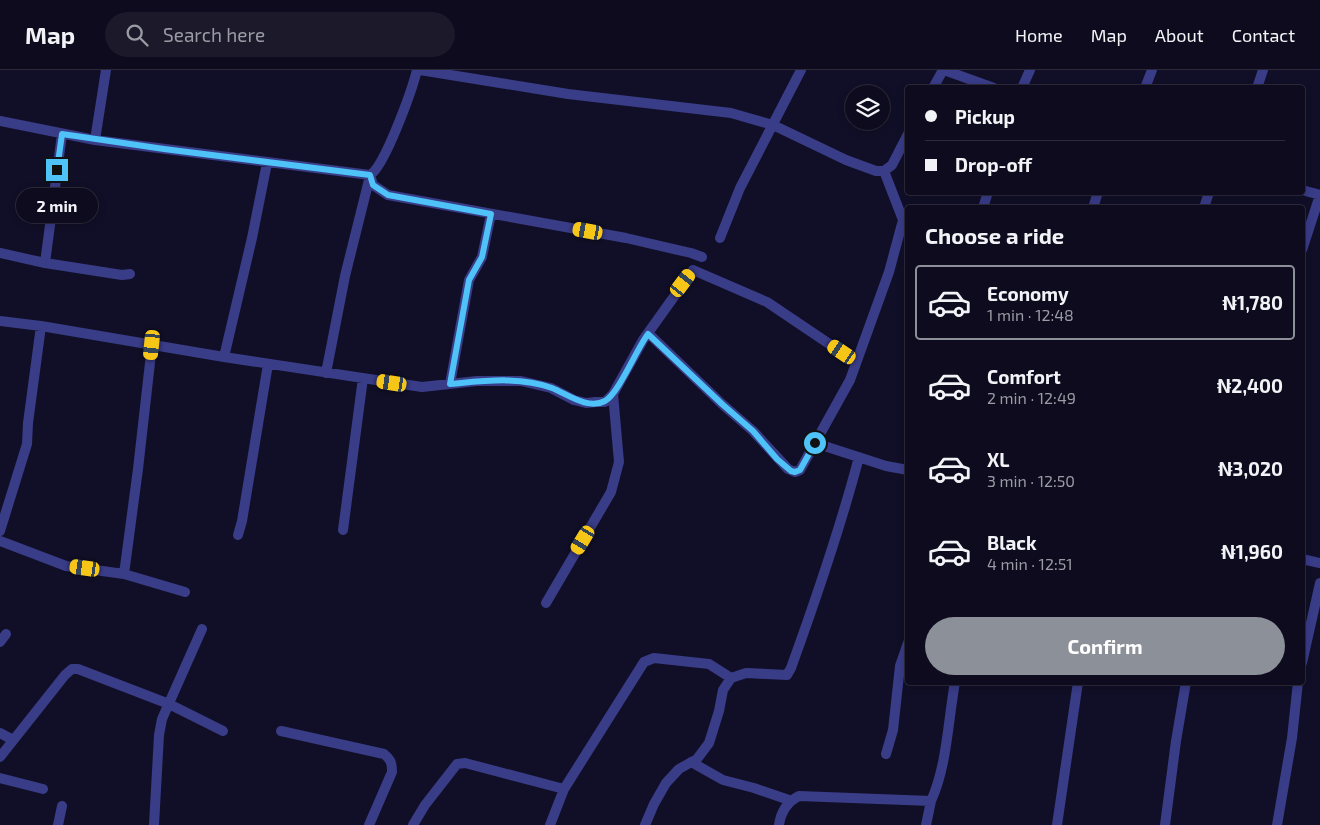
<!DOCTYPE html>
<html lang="en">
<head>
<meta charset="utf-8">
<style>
  :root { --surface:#0d0b1d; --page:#1b192a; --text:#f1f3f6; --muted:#9a9ba4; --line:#2d2b3b; --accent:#8c9099 }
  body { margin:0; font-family:"Exo 2",sans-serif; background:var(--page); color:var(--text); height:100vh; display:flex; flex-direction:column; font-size:19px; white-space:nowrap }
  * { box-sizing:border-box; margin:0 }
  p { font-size:16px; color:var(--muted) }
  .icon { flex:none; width:28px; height:28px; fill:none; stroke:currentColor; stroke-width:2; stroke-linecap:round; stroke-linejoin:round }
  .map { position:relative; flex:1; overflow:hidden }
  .drawer { position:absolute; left:905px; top:135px; width:400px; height:480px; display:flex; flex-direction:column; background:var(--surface); border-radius:5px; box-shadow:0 2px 8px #0003,0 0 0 1px var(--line) }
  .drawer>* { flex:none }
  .top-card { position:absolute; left:905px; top:15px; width:400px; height:110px; border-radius:5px; box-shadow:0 2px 8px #0003,0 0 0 1px var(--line); display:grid; align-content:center; height:110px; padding:0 20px; background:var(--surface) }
  .buttons { position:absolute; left:845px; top:15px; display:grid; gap:10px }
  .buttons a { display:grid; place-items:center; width:45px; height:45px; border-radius:50%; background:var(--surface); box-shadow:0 2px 8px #0003,0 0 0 1px var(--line); font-size:25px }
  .end { position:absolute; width:22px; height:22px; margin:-11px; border:6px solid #4fc3f7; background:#111; box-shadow:0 0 0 2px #111 }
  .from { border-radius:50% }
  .bubble { position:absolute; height:35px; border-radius:18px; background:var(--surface); box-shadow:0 2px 8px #0003,0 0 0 1px var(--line); font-size:16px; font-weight:700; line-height:35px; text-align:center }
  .car { position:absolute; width:15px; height:30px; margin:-15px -8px; border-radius:6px; box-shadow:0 0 4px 1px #0007; background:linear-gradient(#f5c518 24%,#345 0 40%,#f5c518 0 76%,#345 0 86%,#f5c518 0) }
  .top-card b { display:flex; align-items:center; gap:18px; height:48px; font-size:19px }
  .top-card b+b { border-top:1px solid var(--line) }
  .top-card i { width:12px; height:12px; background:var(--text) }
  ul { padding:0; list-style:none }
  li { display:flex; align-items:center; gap:15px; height:75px; margin:0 10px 8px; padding:0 10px; border:2px solid transparent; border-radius:5px }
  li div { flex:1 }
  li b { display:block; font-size:19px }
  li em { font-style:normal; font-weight:700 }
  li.selected { border-color:var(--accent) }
  li>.icon { width:45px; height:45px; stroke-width:1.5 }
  h2 { padding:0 20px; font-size:22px; line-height:60px }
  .primary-button { display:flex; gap:10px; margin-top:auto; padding:10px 20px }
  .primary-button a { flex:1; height:58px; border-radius:30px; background:var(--accent); color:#fff; font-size:20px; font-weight:700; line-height:58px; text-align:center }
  header { display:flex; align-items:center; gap:30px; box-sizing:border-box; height:70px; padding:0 25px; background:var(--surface); border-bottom:1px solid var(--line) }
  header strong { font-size:24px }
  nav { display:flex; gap:28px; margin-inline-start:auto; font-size:18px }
  .search { width:350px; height:45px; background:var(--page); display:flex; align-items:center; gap:12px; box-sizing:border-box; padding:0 18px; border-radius:28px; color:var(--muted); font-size:19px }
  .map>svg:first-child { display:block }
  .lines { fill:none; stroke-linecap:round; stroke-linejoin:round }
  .minor { stroke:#393c87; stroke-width:10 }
  .route { stroke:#4fc3f7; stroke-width:6 }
</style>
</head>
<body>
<header>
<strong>Map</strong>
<div class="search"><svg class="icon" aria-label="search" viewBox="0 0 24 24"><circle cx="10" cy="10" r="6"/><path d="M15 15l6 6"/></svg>Search here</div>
<nav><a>Home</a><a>Map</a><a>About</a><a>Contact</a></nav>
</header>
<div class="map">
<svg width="1320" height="755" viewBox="0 0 1320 755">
  <rect width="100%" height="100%" fill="#110f27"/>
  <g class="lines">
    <path class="minor" d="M420,0l148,24 163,19 42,12 73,35 30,11h8l8,-6 16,-31
      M944,0l50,18
      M933,18l10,-18
      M1022,18l8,-18
      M1145,18l7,-18
      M1257,18l6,-18
      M0,51l95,19 275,35c15,-9 42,-85 47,-105
      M95,70l11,-70
      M370,105l3,10 15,10 238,43 65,15 11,4
      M1302,120l18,5 -18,55
      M983,138l5,-16
      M1093,138l5,-16
      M1204,138l5,-16
      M720,168l20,-50 61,-118
      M0,183l45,10 77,12 8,-1
      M45,193l17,-129
      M0,251l41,5 183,31 198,30 55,-6h44l30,7 23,12 12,3 10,-1h9l8,-8 30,-54 50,-70 74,32 89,60
      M648,263l74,71 31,27 35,38 7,3 5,-2 50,-90 39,-108 14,-52 -19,-49
      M224,287l28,-119 15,-75
      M326,303l19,-97 25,-100
      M450,314l19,-104 13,-23 9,-43
      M815,373l71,23 22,4
      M343,460l20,-152
      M0,461l27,-87 1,-21 13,-97
      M238,465l4,-14 26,-157
      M0,471l66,25 58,8 61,18
      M1302,489l18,4
      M124,504l14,-105 14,-124
      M546,533l65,-111 8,-30 -6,-68
      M0,572l6,-8
      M1302,593l18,-80
      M281,661l103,23c7,6 8,9 8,18l-23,53
      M0,663l13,7
      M886,684l7,-24 7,-64 8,-23
      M0,687l65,-82 7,-6h6l91,35 54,27
      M691,692l32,18 31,8 35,12
      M0,708l43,11
      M58,755l4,-19
      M154,755l5,-90 3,-16 40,-90
      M413,755l12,-20 32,-41 8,-1 99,26
      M550,755l14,-36 80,-127 10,-4 55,6 22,14
      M645,755l9,-21 12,-21 13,-14 18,-10 12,-16 10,-32 4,-21 8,-12 15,-5 41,2 4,-7c25,-69 49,-139 68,-211
      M779,755c2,-14 8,-23 20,-29l132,5c16,-35 17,-80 24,-119
      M926,755l5,-24
      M1057,755l21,-143
      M1165,755l11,-84 10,-59
      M1277,755l15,-87 6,-56"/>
  </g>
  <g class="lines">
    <path class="route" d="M57,100l5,-36 102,15 206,26 3,10 15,10 103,19 -9,43 -13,23 -19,104c33,-3 70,-8 102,4 15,6 36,22 53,13 14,-8 32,-53 43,-67l74,70 31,27 24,28 14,12 4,1 5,-2 15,-27"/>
  </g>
</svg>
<div class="buttons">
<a><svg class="icon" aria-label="layers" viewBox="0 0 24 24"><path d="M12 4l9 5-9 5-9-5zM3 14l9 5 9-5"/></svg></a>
</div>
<i class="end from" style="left:815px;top:373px"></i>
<i class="end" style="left:57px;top:100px"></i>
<div class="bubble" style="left:16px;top:118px;width:82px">2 min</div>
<i class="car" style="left:588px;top:161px;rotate:280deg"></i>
<i class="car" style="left:683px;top:213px;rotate:37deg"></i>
<i class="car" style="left:152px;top:275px;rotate:186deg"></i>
<i class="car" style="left:842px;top:282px;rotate:304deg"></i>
<i class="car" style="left:392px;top:313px;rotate:279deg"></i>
<i class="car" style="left:583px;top:470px;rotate:211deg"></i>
<i class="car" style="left:85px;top:498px;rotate:278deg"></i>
<div class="top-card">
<b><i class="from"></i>Pickup</b>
<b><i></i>Drop-off</b>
</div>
<section class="drawer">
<h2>Choose a ride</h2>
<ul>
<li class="selected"><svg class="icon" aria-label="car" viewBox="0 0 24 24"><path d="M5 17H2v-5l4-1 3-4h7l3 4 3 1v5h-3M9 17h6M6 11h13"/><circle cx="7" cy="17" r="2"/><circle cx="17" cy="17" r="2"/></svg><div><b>Economy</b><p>1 min · 12:48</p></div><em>₦1,780</em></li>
<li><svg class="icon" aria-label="car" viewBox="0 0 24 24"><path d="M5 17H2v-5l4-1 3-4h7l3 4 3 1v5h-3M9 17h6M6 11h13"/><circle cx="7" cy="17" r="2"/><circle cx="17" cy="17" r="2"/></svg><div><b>Comfort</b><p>2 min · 12:49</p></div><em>₦2,400</em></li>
<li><svg class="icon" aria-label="car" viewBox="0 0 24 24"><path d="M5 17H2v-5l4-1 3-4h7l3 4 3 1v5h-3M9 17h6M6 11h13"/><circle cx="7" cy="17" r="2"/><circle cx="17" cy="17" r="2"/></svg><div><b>XL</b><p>3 min · 12:50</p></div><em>₦3,020</em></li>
<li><svg class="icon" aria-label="car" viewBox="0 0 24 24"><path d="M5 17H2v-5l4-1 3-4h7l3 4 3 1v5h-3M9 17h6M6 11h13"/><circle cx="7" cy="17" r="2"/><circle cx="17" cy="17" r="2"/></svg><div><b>Black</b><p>4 min · 12:51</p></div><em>₦1,960</em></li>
</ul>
<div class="primary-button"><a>Confirm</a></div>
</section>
</div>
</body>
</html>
